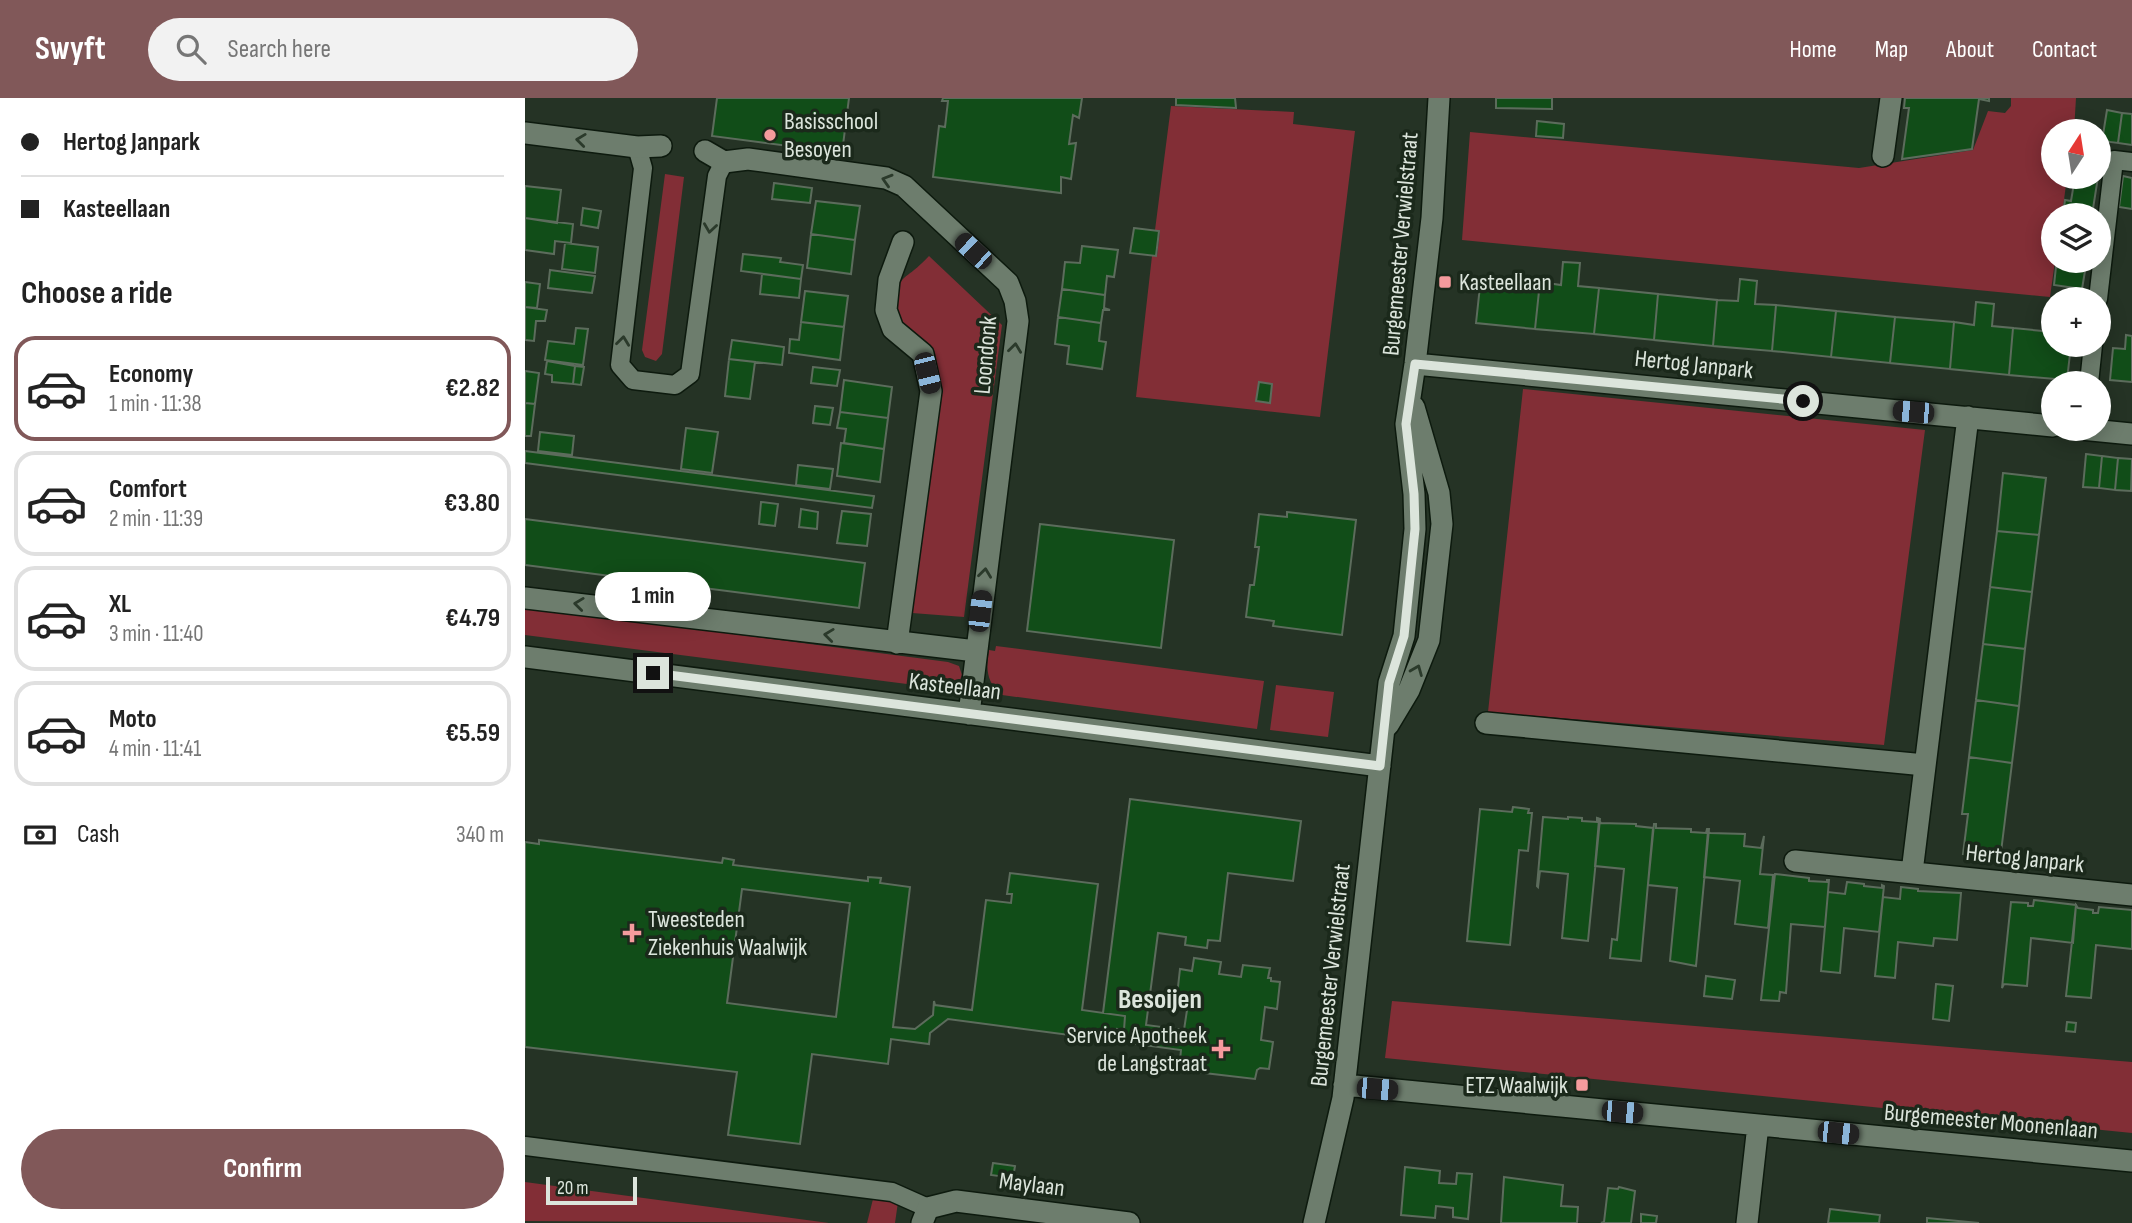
<!DOCTYPE html>
<html lang="en">
<head>
<meta charset="utf-8">
<style>
  :root { --surface:#fff; --page:#f2f2f2; --text:#222; --muted:#767676; --line:#e0e0e0; --accent:#815859 }
  body { margin:0; font-family:"Sofia Sans Condensed",sans-serif; background:var(--page); color:var(--text); height:100vh; display:flex; flex-direction:column; font-size:26px; white-space:nowrap }
  * { box-sizing:border-box; margin:0 }
  p { font-size:23px; color:var(--muted) }
  .icon { flex:none; width:38px; height:38px; fill:none; stroke:currentColor; stroke-width:2; stroke-linecap:round; stroke-linejoin:round }
  .map { position:relative; flex:1; overflow:hidden }
  .sheet { display:flex; flex-direction:column; background:var(--surface); width:525px }
  .sheet>* { flex:none }
  .top-card { display:grid; align-content:center; height:154px; padding:0 21px; background:var(--surface) }
  .needle { width:46px; rotate:12deg }
  .buttons { position:absolute; left:1516px; top:21px; display:grid; gap:14px }
  .buttons a { display:grid; place-items:center; width:70px; height:70px; border-radius:50%; background:var(--surface); box-shadow:0 4px 18px #0003; font-size:35px }
  .scale { position:absolute; left:21px; bottom:18px; width:91px; box-sizing:border-box; padding-left:7px; border:4px solid #dce5dc; border-top:0; font-size:19px; line-height:24px; white-space:nowrap; color:#dce5dc; -webkit-text-stroke:5px #1b291b; paint-order:stroke }
  .end { position:absolute; width:32px; height:32px; margin:-16px; border:9px solid #dce5dc; background:#111; box-shadow:0 0 0 4px #111 }
  .from { border-radius:50% }
  .bubble { position:absolute; height:49px; border-radius:24px; background:var(--surface); box-shadow:0 4px 18px #0003; font-size:23px; font-weight:700; line-height:49px; text-align:center }
  .car { position:absolute; width:21px; height:42px; margin:-21px -10px; border-radius:9px; box-shadow:0 0 5px 2px #0007; background:linear-gradient(#222 24%,#8ab4d8 0 40%,#222 0 76%,#8ab4d8 0 86%,#222 0) }
  .top-card b { display:flex; align-items:center; gap:24px; height:66px; font-size:26px }
  .top-card b+b { border-top:2px solid var(--line) }
  .top-card i { width:18px; height:18px; background:var(--text) }
  ul { padding:0; list-style:none }
  li { display:flex; align-items:center; gap:21px; height:105px; margin:0 14px 10px; padding:0 7px; border:4px solid var(--line); border-radius:21px }
  li div { flex:1 }
  li b { display:block; font-size:26px }
  li em { font-style:normal; font-weight:700 }
  li.current { border-color:var(--accent) }
  li>.icon { width:63px; height:63px; stroke-width:1.5 }
  h2 { padding:0 21px; font-size:32px; line-height:84px }
  .pay { display:flex; align-items:center; gap:18px; height:77px; padding:0 21px; font-size:26px }
  .pay p { margin-inline-start:auto }
  .cta { display:flex; gap:14px; margin-top:auto; padding:14px 21px }
  .cta a { flex:1; height:80px; border-radius:42px; background:var(--accent); color:#fff; font-size:28px; font-weight:700; line-height:80px; text-align:center }
  header { display:flex; align-items:center; gap:42px; box-sizing:border-box; height:98px; padding:0 35px; background:var(--accent); color:#fff }
  header strong { font-size:33px }
  nav { display:flex; gap:38px; margin-inline-start:auto; font-size:24px }
  .search { width:490px; height:63px; background:var(--page); display:flex; align-items:center; gap:18px; box-sizing:border-box; padding:0 24px; border-radius:38px; color:var(--muted); font-size:26px }
  main { display:flex; flex:1; min-height:0 }
  .map>svg:first-child { display:block }
  .green { fill:#822e36 }
  .building { fill:#114d18; stroke:#5c6c5c; stroke-width:2; fill-rule:evenodd }
  .lines { fill:none; stroke-linecap:round; stroke-linejoin:round }
  .lane-casing { stroke:#0d1a0e; stroke-width:21 }
  .street-casing { stroke:#0d1a0e; stroke-width:24 }
  .lane { stroke:#6d7d6d; stroke-width:18 }
  .street { stroke:#6d7d6d; stroke-width:21 }
  .oneway { stroke:#2b3a2b }
  .route { stroke:#dce5dc; stroke-width:9 }
  .poi-dot { fill:#f59b9d; stroke:#1b291b; stroke-width:2.5 }
  .labels { text-anchor:middle; stroke-width:7; stroke-linejoin:round; paint-order:stroke }
  .poi-label { font-size:24px; fill:#dce5dc; stroke:#1b291b; text-anchor:start }
  .street-label { font-size:24px; fill:#dce5dc; stroke:#1b291b }
  .quarter-label { font-size:28px; font-weight:bold; fill:#dce5dc; stroke:#1b291b }
</style>
</head>
<body>
<header>
<strong>Swyft</strong>
<div class="search"><svg class="icon" aria-label="search" viewBox="0 0 24 24"><circle cx="10" cy="10" r="6"/><path d="M15 15l6 6"/></svg>Search here</div>
<nav><a>Home</a><a>Map</a><a>About</a><a>Contact</a></nav>
</header>
<main>
<section class="sheet">
<div class="top-card">
<b><i class="from"></i>Hertog Janpark</b>
<b><i></i>Kasteellaan</b>
</div>
<h2>Choose a ride</h2>
<ul>
<li class="current"><svg class="icon" aria-label="car" viewBox="0 0 24 24"><path d="M5 17H2v-5l4-1 3-4h7l3 4 3 1v5h-3M9 17h6M6 11h13"/><circle cx="7" cy="17" r="2"/><circle cx="17" cy="17" r="2"/></svg><div><b>Economy</b><p>1 min · 11:38</p></div><em>€2.82</em></li>
<li><svg class="icon" aria-label="car" viewBox="0 0 24 24"><path d="M5 17H2v-5l4-1 3-4h7l3 4 3 1v5h-3M9 17h6M6 11h13"/><circle cx="7" cy="17" r="2"/><circle cx="17" cy="17" r="2"/></svg><div><b>Comfort</b><p>2 min · 11:39</p></div><em>€3.80</em></li>
<li><svg class="icon" aria-label="car" viewBox="0 0 24 24"><path d="M5 17H2v-5l4-1 3-4h7l3 4 3 1v5h-3M9 17h6M6 11h13"/><circle cx="7" cy="17" r="2"/><circle cx="17" cy="17" r="2"/></svg><div><b>XL</b><p>3 min · 11:40</p></div><em>€4.79</em></li>
<li><svg class="icon" aria-label="car" viewBox="0 0 24 24"><path d="M5 17H2v-5l4-1 3-4h7l3 4 3 1v5h-3M9 17h6M6 11h13"/><circle cx="7" cy="17" r="2"/><circle cx="17" cy="17" r="2"/></svg><div><b>Moto</b><p>4 min · 11:41</p></div><em>€5.59</em></li>
</ul>
<div class="pay"><svg class="icon" aria-label="cash" viewBox="0 0 24 24"><path d="M3 7h18v10H3z"/><circle cx="12" cy="12" r="2"/></svg>Cash<p>340 m</p></div>
<div class="cta"><a>Confirm</a></div>
</section>
<div class="map">
<svg width="1607" height="1125" viewBox="0 0 1607 1125">
  <rect width="100%" height="100%" fill="#253325"/>
  <path class="green" d="M1486,0h65l-2,33h-21v46h14l-5,38h-9v46h2l-5,36 -588,-57 8,-108 389,36 114,-18 15,-39 17,2 6,-7z
    M646,8l123,6 -1,12 62,7 -35,286 -184,-20 16,-141h5l3,-25 -5,-1z
    M140,76l19,3 -22,177 -6,7 -11,-4 -3,-7z
    M404,158l73,69 -38,292 -52,-4 -1,-8 29,-225 -8,-26 -36,-36c1,-49 4,-31 33,-62z
    M998,291l402,41 -41,315 -396,-33z
    M0,509l423,55 11,4 3,9 -5,12 -11,2 -421,-54z
    M471,548l268,35 -7,48 -255,-34c-16,-13 -16,-26 -13,-45l6,1z
    M751,587l58,7 -6,45 -58,-7z
    M867,903l740,61v71l-747,-75z
    M0,1084l304,41 -304,-2z
    M348,1101l25,3 -3,21h-28z"/>
  <path class="building" d="M192,0h132l-7,55 -130,-17z
    M418,0h139l-3,20 -6,-3 -4,29 7,-1 -5,36 -10,-2v16l-128,-16 6,-51 6,1 3,-26h-6z
    M651,0h59l1,10 -60,-3z
    M971,0h56v11l-56,-1z
    M1380,0h84v3l-10,-2 -7,50 -70,10 7,-51h-5z
    M1582,12l15,3 -4,30 -16,-2z
    M1597,15l10,1v31l-14,-2z
    M1012,23l27,3 -1,14 -27,-2z
    M1598,78l9,2v31l-13,-2z
    M1550,79h23l-6,38h-29l2,-15 6,1z
    M249,85l38,5 -2,15 -38,-4z
    M0,88l36,4 -4,33 -32,-5z
    M291,103l44,5 -5,34 -44,-6z
    M58,110l18,3 -3,17 -17,-3z
    M0,120l48,6 -2,19 -16,-2 -1,13 -29,-4z
    M609,130l25,3 -3,25 -26,-3z
    M286,136l44,6 -4,34 -44,-6z
    M40,145l33,4 -3,26 -33,-4z
    M557,148l36,4 -4,27 -7,-1 -2,19 -43,-6 3,-27 15,1z
    M218,156l38,4 -1,4 23,3 -2,14 -60,-8z
    M1038,164l17,1 -2,23 21,2 -5,46 -59,-5 5,-47 21,3z
    M1531,169l29,4 -3,18 -28,-4z
    M25,172l45,6 -3,17 -44,-5z
    M237,176l39,5 -2,19 -39,-4z
    M956,179l59,5 -5,47 -59,-6z
    M1215,181l17,2 -2,23 21,1 -4,46 -59,-5 4,-46 21,1z
    M0,184l15,2 -3,24 -12,-1z
    M1074,190l59,6 -4,46 -60,-6z
    M537,191l43,6 -1,13 6,2h-7l-2,13 -43,-6z
    M280,193l43,5 -4,31 -43,-5z
    M1133,196l59,6 -4,46 -59,-6z
    M1451,204l18,2 -2,22 21,2 -4,47 -59,-6 4,-47 20,3z
    M1251,207l60,6 -5,46 -59,-6z
    M0,209l22,3 -2,11h-9l-2,20 -9,-1z
    M1311,213l59,6 -5,46 -59,-6z
    M533,219l43,6 -2,18 7,1 -4,27 -35,-5 2,-18 -14,-2z
    M1370,219l59,5 -4,47 -60,-6z
    M276,224l43,5 -4,33 -51,-7 1,-14 9,1z
    M51,230l12,1 -5,36 -38,-5 3,-19 26,3z
    M1488,230l40,4v13h18l-4,35 -58,-5z
    M1601,237l6,1v46l-22,-2 3,-32 12,1z
    M207,242l52,7 -2,18 -53,-6z
    M204,261l26,3 -5,37 -25,-3z
    M22,263l28,5 -2,18 -21,-2v-7l-7,-1z
    M50,268l9,1 -3,18 -8,-1z
    M288,269l27,3 -3,16 -26,-3z
    M0,273l14,2 -4,31 -10,-1z
    M319,282l48,7 -4,31 -48,-6z
    M734,284l13,2 -2,19 -14,-2z
    M0,305l10,1 -4,32h-6z
    M290,308l18,2 -3,17 -17,-2z
    M315,314l48,6 -4,31 -40,-6 2,-14 -9,-1z
    M161,330l32,4 -6,41 -31,-4z
    M15,334l34,4 -2,19 -34,-4z
    M316,345l43,6 -4,33 -43,-6z
    M0,353l349,45 -2,12 -347,-45z
    M1561,356l16,2 -3,32 -16,-1z
    M1577,358l16,2 -3,32 -16,-2z
    M1593,360l14,1 -1,32 -16,-1z
    M273,367l35,4 -3,20 -34,-4z
    M1478,375l43,5 -7,57 -42,-4z
    M236,404l17,2 -3,22 -16,-2z
    M276,411l17,3 -1,17 -18,-2z
    M317,413l29,3 -4,32 -30,-3z
    M762,414l69,8 -14,115 -69,-9 1,-5 -28,-4 4,-32h4l5,-38h-4l4,-33 28,3z
    M0,421l340,44 -6,45 -334,-43z
    M515,426l134,16 -13,108 -134,-17z
    M1472,433l42,4 -7,57 -42,-5z
    M1465,489l42,5 -7,57 -42,-5z
    M1458,546l42,5 -6,57 -43,-6z
    M1451,602l43,6 -7,57 -43,-6z
    M1444,659l43,6 -11,89 -22,-2 -1,5 -15,-1 5,-40h-6z
    M605,701l171,22 -8,60 -65,-8 -8,68 -12,-1 -1,8 -22,-3 1,-8 -28,-4 -12,92 38,5 5,-33 -12,-1 3,-27 12,2 2,-13 27,4 -2,12 22,3 2,-12 27,3 -2,10h3v3l9,1 -3,27 -12,-2 -4,33 12,2 -4,27 -9,-1 -3,2 -2,9 -76,-9 2,-20 -82,-11 16,2 2,-12 7,1 1,-14 -22,-3z
    M988,709l16,2 -1,4h4l-4,38 -9,-1 -9,95 -43,-4 13,-132 32,3z
    M1018,719l25,2v-2l14,1v3l15,1v-4l3,1 -12,122 -26,-3 6,-64 -28,-3 -2,16 -1,-1z
    M1074,722l2,3 35,1v2l17,2 -12,133 -31,-3 2,-19 5,1 7,-71 -29,-3z
    M1129,726h2v4l35,1v3l15,1 1,-4h2l-13,137 -26,-5 7,-73 -29,-3z
    M1183,733l2,2 35,1 -1,12 17,2 3,-12 -4,38 13,1 -5,53 -33,-4 5,-43 -36,-4z
    M14,742l183,23 1,-5 11,2 -1,5 135,16v-4l13,1 -1,5 30,4 -17,140 22,2 18,-14 1,-14 1,4 37,5 14,-110 25,3 1,-9h-5l3,-21 88,11 -16,126 43,6 -1,14 -7,-1 -2,12 -167,-22 -18,14 -1,11 -38,-5 -3,25 -76,-10 -12,90 -72,-9 9,-63 -212,-25v-205l14,2zM217,791l108,14 -14,114 -109,-14z
    M1250,776l34,4v3l18,1v-2h2l-4,47 -34,-3 -5,69 -6,-1 -1,9 -18,-1z
    M1322,784l17,2v2l18,2v-3l2,1 -5,46 -35,-4 -4,45 -19,-2 7,-79 17,2z
    M1376,789l17,2v2l43,2 -4,47 -23,-2 -1,8 -35,-4 -3,36 -20,-2 8,-79 17,2z
    M1509,802l42,5 -3,38 -42,-5 -4,48 -23,-2 -2,4 9,-86 17,1v3h5z
    M1551,807l2,3 15,2v3h5l1,-6 33,3v39l-36,-4 -5,53 -25,-2z
    M1181,878l29,4 -3,19 -28,-3z
    M1411,886l17,2 -4,35 -16,-2z
    M1542,924l9,1 -1,9 -9,-1z
    M468,1065l22,3 -2,12 -22,-3z
    M880,1069l35,4 -1,12 17,1 1,-11 15,1 -4,45 -15,-2v-9l-17,-2 -1,12 -34,-3z
    M979,1079l59,8 -2,21 17,1 -1,16h-76z
    M1094,1089l16,4 -4,32h-30l3,-1 4,-34 10,1z
    M1305,1111l50,6 -1,8h-51z
    M1116,1116l16,2 -1,7h-15z
    M1402,1120l52,5h-52z"/>
  <g class="lines">
    <g class="lane-casing">
      <path id="lane" d="M112,49l6,21 -23,197 13,15 42,5 15,-11 27,-198 7,-14
        M1573,201l16,-139 18,2
        M1564,285l4,-38
        M0,1048l367,46 36,16"/>
    </g>
    <g class="street-casing">
      <path id="street" d="M0,35l112,14 24,-1
        M180,53l19,11 24,-3 138,19 18,8 104,97 7,18 3,20 -49,393
        M1358,58l8,-58
        M890,266l638,62
        M1556,331l51,5
        M0,500l451,53
        M372,545l34,-252 -8,-37 -30,-25 -7,-19 3,-30 14,-38
        M0,559l855,109
        M961,625l439,42
        M863,627l21,-35 20,-50 13,-116 -3,-31 -25,-86
        M1270,763l337,34
        M1387,774l56,-455
        M819,987l788,76
        M397,1125l6,-15 28,-7 173,22
        M789,1125l29,-125 46,-415 15,-47 11,-107 -1,-35 -8,-70 9,-60 17,-146 7,-120
        M1222,1125l11,-98"/>
    </g>
    <use href="#lane" class="lane"/>
    <use href="#street" class="street"/>
  </g>
  <defs><path id="oneway-chevron" d="M-2-3.5L2.5 0L-2 3.5" fill="none" stroke-width="1.6" stroke-linecap="round" stroke-linejoin="round" transform="scale(1.75)"/></defs>
  <g class="oneway">
    <use href="#oneway-chevron" transform="translate(56 42) rotate(-173)"/>
    <use href="#oneway-chevron" transform="translate(362 82) rotate(-163)"/>
    <use href="#oneway-chevron" transform="translate(185 130) rotate(98)"/>
    <use href="#oneway-chevron" transform="translate(98 243) rotate(-83)"/>
    <use href="#oneway-chevron" transform="translate(490 250) rotate(-83)"/>
    <use href="#oneway-chevron" transform="translate(460 475) rotate(-83)"/>
    <use href="#oneway-chevron" transform="translate(54 506) rotate(-173)"/>
    <use href="#oneway-chevron" transform="translate(304 537) rotate(-173)"/>
    <use href="#oneway-chevron" transform="translate(892 572) rotate(-68)"/>
  </g>
  <g class="lines">
    <path class="route" d="M128,575l727,93 9,-83 15,-47 11,-107 -1,-35 -8,-70 9,-60 388,37"/>
  </g>
  <g class="poi-dot">
    <circle cx="245" cy="37" r="7"/>
    <rect x="913" y="177" width="14" height="14" rx="3.5"/>
    <path d="M103.5 824.5h7v7h7v7h-7v7h-7v-7h-7v-7h7z"/>
    <path d="M692.5 940.5h7v7h7v7h-7v7h-7v-7h-7v-7h7z"/>
    <rect x="1050" y="980" width="14" height="14" rx="3.5"/>
  </g>
  <g class="labels">
    <g class="poi-label">
      <text x="259" y="31">Basisschool<tspan x="259" dy="28">Besoyen</tspan></text>
      <text x="934" y="192">Kasteellaan</text>
      <text x="123" y="829">Tweesteden<tspan x="123" dy="28">Ziekenhuis Waalwijk</tspan></text>
      <text x="682" y="945" text-anchor="end">Service Apotheek<tspan x="682" dy="28">de Langstraat</tspan></text>
      <text x="1043" y="995" text-anchor="end">ETZ Waalwijk</text>
    </g>
    <g class="street-label">
      <text transform="translate(875 146) rotate(-85)" y="8">Burgemeester Verwielstraat</text>
      <text transform="translate(460 257) rotate(-85)" y="8">Loondonk</text>
      <text transform="translate(1169 266) rotate(6)" y="8">Hertog Janpark</text>
      <text transform="translate(430 588) rotate(7)" y="8">Kasteellaan</text>
      <text transform="translate(1500 760) rotate(6)" y="8">Hertog Janpark</text>
      <text transform="translate(805 877) rotate(-84)" y="8">Burgemeester Verwielstraat</text>
      <text transform="translate(1466 1023) rotate(5)" y="8">Burgemeester Moonenlaan</text>
      <text transform="translate(507 1086) rotate(7)" y="8">Maylaan</text>
    </g>
    <g class="quarter-label">
      <text x="635" y="910">Besoijen</text>
    </g>
  </g>
</svg>
<div class="buttons">
<a><svg class="needle" viewBox="-14 -14 28 28"><path d="M0-13l5 13h-10z" fill="#e53935"/><path d="M0 13l5-13h-10z" fill="#767676"/></svg></a>
<a><svg class="icon" aria-label="layers" viewBox="0 0 24 24"><path d="M12 4l9 5-9 5-9-5zM3 14l9 5 9-5"/></svg></a>
<a>+</a>
<a>−</a>
</div>
<div class="scale">20 m</div>
<i class="end from" style="left:1278px;top:303px"></i>
<i class="end" style="left:128px;top:575px"></i>
<div class="bubble" style="left:70px;top:474px;width:116px">1 min</div>
<i class="car" style="left:448px;top:153px;rotate:313deg"></i>
<i class="car" style="left:402px;top:275px;rotate:166deg"></i>
<i class="car" style="left:1388px;top:314px;rotate:275deg"></i>
<i class="car" style="left:455px;top:513px;rotate:7deg"></i>
<i class="car" style="left:852px;top:991px;rotate:95deg"></i>
<i class="car" style="left:1097px;top:1014px;rotate:95deg"></i>
<i class="car" style="left:1313px;top:1035px;rotate:96deg"></i>
</div>
</main>
</body>
</html>
